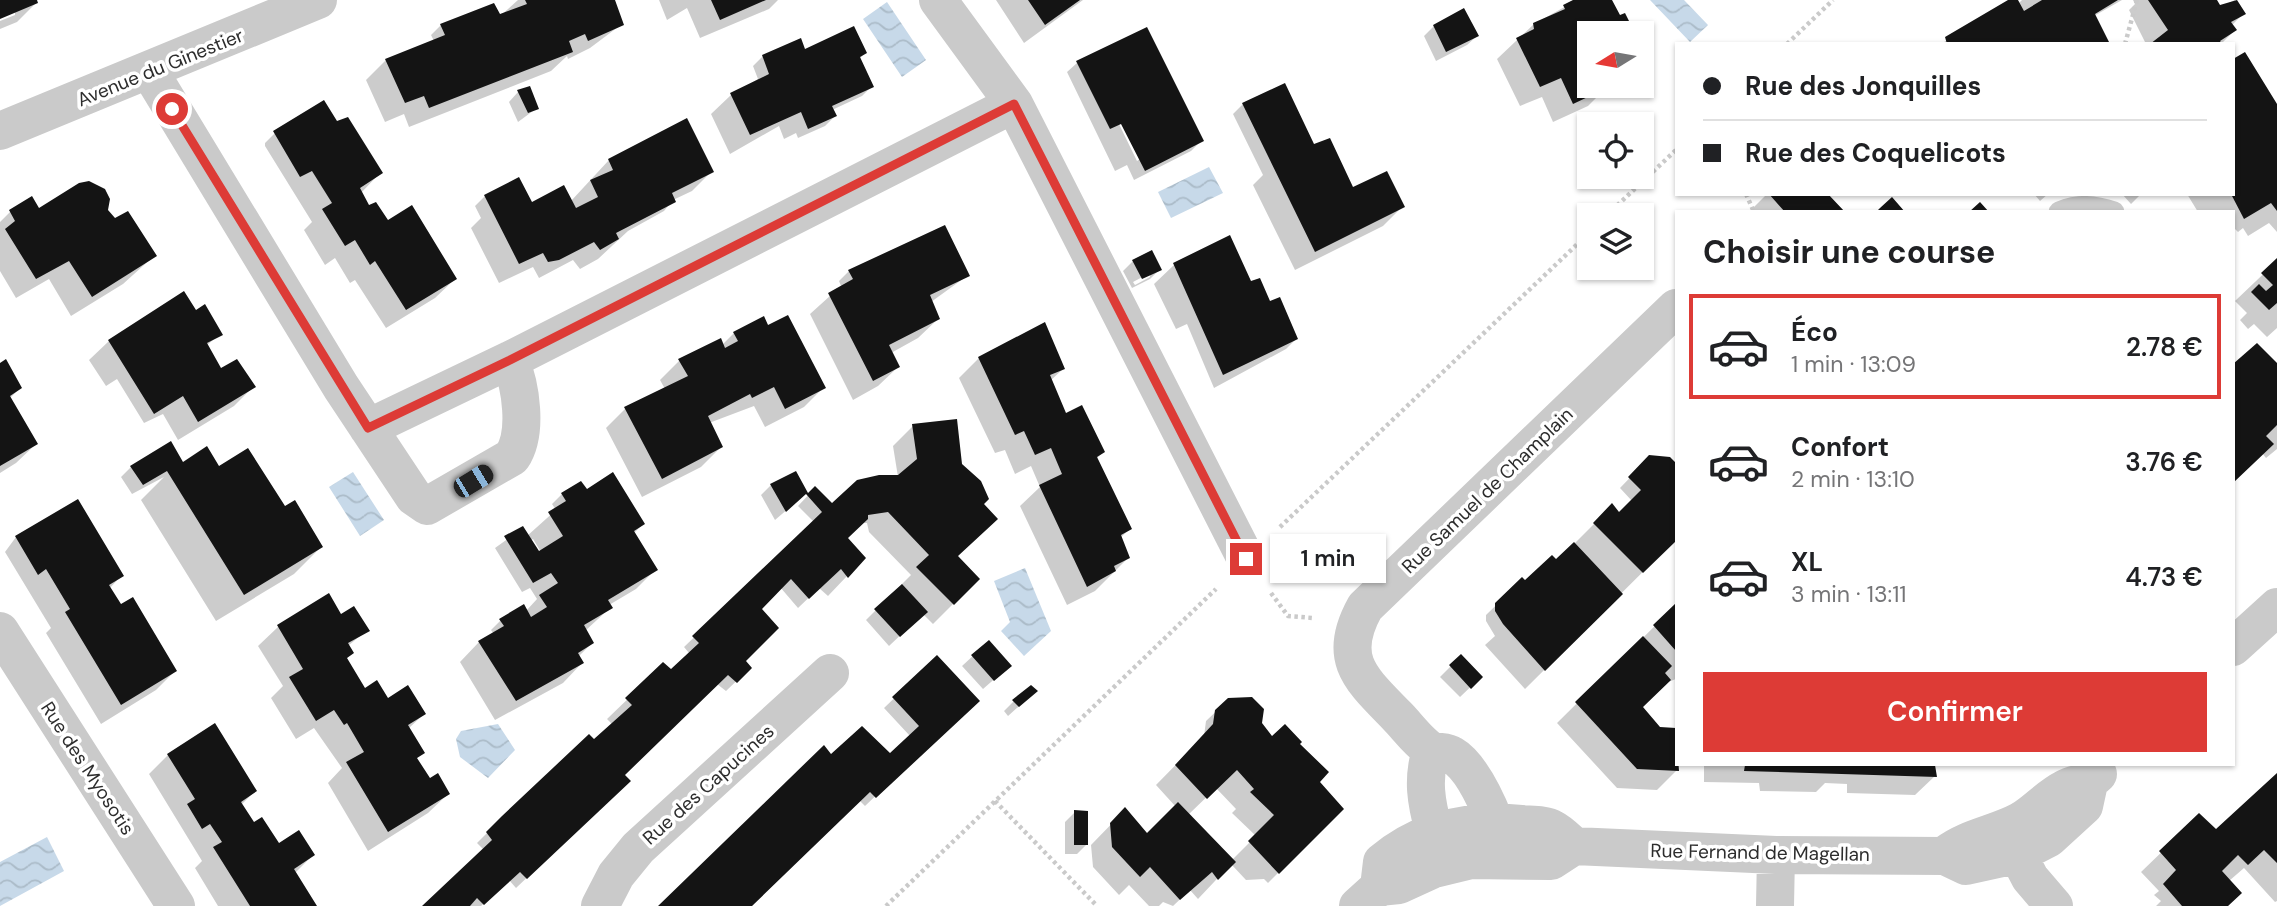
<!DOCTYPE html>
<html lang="fr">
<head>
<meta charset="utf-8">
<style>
  :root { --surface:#fff; --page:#f2f2f2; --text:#202124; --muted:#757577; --line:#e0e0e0; --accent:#dd3b36 }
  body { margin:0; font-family:"DM Sans",sans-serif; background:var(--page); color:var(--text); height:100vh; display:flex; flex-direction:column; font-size:26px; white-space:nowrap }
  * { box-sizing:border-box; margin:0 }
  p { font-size:23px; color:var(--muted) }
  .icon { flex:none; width:38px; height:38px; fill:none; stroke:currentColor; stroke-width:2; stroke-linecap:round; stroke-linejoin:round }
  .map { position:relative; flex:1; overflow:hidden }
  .side { position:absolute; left:1675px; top:210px; width:560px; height:556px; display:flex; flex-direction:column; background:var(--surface); border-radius:0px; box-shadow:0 2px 5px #0004 }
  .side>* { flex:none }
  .top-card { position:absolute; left:1675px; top:42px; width:560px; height:154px; border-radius:0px; box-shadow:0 2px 5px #0004; display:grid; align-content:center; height:154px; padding:0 28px; background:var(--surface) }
  .needle { width:46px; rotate:259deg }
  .buttons { position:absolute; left:1577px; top:21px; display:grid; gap:14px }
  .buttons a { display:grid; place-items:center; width:77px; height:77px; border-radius:0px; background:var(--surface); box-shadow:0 2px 5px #0004; font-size:35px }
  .end { position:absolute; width:32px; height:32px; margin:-16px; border:9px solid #dd3b36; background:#fff; box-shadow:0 0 0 4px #fff }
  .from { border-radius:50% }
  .bubble { position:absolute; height:49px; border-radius:0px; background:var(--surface); box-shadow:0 2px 5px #0004; font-size:23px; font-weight:600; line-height:49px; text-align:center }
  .car { position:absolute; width:21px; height:42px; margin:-21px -10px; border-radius:9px; box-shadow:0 0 5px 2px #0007; background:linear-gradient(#222 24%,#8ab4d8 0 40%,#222 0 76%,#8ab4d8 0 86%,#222 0) }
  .top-card b { display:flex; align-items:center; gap:24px; height:66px; font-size:26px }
  .top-card b+b { border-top:2px solid var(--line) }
  .top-card i { width:18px; height:18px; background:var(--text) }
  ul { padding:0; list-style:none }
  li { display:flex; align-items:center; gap:21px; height:105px; margin:0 14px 10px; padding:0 14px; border:4px solid transparent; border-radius:0px }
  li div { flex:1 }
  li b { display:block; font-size:26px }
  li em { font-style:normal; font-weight:600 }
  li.active { border-color:var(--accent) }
  li>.icon { width:63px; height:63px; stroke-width:1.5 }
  h2 { padding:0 28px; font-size:32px; line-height:84px }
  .primary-button { display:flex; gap:14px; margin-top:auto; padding:14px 28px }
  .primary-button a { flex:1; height:80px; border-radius:0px; background:var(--accent); color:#fff; font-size:28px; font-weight:600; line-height:80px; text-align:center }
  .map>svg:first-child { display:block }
  .water { fill:url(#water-waves) }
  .shadow { fill:#0003; fill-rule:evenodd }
  .building { fill:#141414 }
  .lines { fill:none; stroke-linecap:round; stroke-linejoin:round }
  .path { stroke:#cacaca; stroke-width:4.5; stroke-dasharray:3.5 3.5; stroke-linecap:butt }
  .lane { stroke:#cacaca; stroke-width:21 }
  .street { stroke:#cacaca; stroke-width:38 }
  .route { stroke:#dd3b36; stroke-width:9 }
  .labels { text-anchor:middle; stroke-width:7; stroke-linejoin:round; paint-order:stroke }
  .street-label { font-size:19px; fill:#2d2d2d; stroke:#fff }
</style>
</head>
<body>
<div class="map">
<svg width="2277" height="906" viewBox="0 0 2277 906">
  <defs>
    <pattern id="water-waves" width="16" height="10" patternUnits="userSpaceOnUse" patternTransform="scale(1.75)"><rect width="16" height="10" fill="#c7d9e9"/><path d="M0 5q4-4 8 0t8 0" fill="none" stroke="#abbbc8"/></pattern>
  </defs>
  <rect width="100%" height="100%" fill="#fff"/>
  <path class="water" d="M1650,0h34l24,25 -18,17z
    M887,2l39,58 -24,17 -39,-58z
    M1209,167l14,26 -52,25 -13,-26z
    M353,472l31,48 -24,16 -31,-49z
    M1025,568l26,63 -27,25 -23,-25 9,-9 -16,-41z
    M498,724l17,26 -27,28 -28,-21 -4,-18 5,-8z
    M47,837l17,34 -64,35v-44z"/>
  <path class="shadow" d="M0,0h35l1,3 -19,19 -17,7v-8l15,-6v-4l-15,6z
    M518,0h95l9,24 -32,24 -22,11 -1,-3 -16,15 -142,56 -5,-13 -19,8 -19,-42 20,-20 48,-19 -3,-6 10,-10 58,-8z
    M659,0h119l-9,9 -69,29 -13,-30 -20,12z
    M996,0h87l-59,43z
    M1577,0h33l1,21 13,-6 9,18h-44v53h19l-20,20 -35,16 -11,-25 -22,9 -23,-47 37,-35z
    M2011,0l7,4 4,-4h100l-28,16 14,28h-167z
    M2133,0h83l4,7 15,-7 8,14 -11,11 3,5 -14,14h-75l-17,-34 6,-6z
    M1434,26l43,10 -10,9 -31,16 -12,-25z
    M804,52l61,1 -6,6 13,27 -10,10 -30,14 3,6 -10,10 -27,12 -2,-5 -12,6 -5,-13 -49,28 -19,-40 20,-19 27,-16 -5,-13 10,-10z
    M1077,63l124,78 -10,10 -57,29 -7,-15 -12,6 -48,-99zM1122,121l18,38 -3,2 -18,-37z
    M518,92l19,16 -19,14 -9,-20z
    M1243,104l69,40 40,45 51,17 -20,20 -88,44 -42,-85 10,-10 -30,-61z
    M2277,107v125l-8,-9 -21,13 -5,-8 -5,4 -4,-4 -1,-16h-35l-11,-18h46z
    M336,123l45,49 -20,21 7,15 87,71 -20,19 -49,30 -31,-48 -5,3 -15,-25 -10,7 -21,-35 8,-8 -47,-76v-3l10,-10z
    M609,160l103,11 -20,20 -19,9 -9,11 -36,20 -30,28 -18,10 -7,-9 -34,18 -6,-11 -34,16 -28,-55 10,-10 -6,-12 10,-10 34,-16 12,24 40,-3z
    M80,185h17l11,15 -2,10 48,46 -31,28 -52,32 -22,-37 -33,19 -16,-27v-49l10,-10 28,-1z
    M1767,194h59l16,18h-93z
    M2034,194h14l-8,7z
    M2122,194h19l-10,10z
    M1133,261l27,8 -10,10 -18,9 -9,-17zM1150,273v4l-15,8 -2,-3z
    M2277,261v67l-10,9 -13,-13 -6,5 -8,-9 7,-7 -12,-12z
    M1174,265l76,18 46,56 -10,10 -72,39 -27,-64 -11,5 -22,-45z
    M849,271l118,5 -36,26 7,17 -20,19 -27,15 7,14 -20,19 -25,14 -43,-86 31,-28 -2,-5z
    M195,312l25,22 -14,12 14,24 34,16 -20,20 -56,34 -15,-26 -19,9 -27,-44 -11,7 -17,-26 20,-19z
    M763,319l60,69 -19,19 -39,20 -11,-21 -45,17 12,24 -20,20 -59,30 -36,-69 19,-19 40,-20 -5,-9 19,-19 41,-21 2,5 12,-12z
    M1044,324l19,45 -13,12 15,34 38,37 -7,7 34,70 -10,9 8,20 -33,33 -28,14 -47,-99 20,-19 -9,-21 -16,8 -10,-24 -10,3 -36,-75 20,-20z
    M0,365l20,23 -11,11 27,45 -20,19 -16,10z
    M2277,365v84l-11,9 -4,-5 -29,28v-114z
    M913,426l47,38 22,40 -25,52 21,23 -45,45 -10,-10 -34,32 -23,-26 45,-45 -42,-43 -2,-9h-6l-16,16 2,37 -19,20 -9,-8 -21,20 -18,-21 -21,22 -16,52 7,7 -24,23 -9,-7 -94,91 -14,25 -93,88 -7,-8 -28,26h-56l59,-56 -7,-7 26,-26 110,-92 -6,-6 56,-54 7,7 19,-19 -5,-6 130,-125 -16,-16 17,-18 17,18 66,-29 -5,-31z
    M1650,457l19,1 7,8v73l-151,150 -40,-44 10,-9 -9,-15v-6l36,-35 3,3 31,-21 43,-43 19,-4 14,-14 -12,-13z
    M182,464l36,4 66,40 37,39 -27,27 -78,47 -75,-121 23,-23 -32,17 -11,-17 10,-10z
    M771,485l25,17 -21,18 -14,-25z
    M586,491l57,33 -9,9 22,36 -20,20 -27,16 2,2 -26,24 7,12 -14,14 4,6 -19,20 -68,37 -35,-58 19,-20 15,-8 -3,-4 10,-10 25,-9 11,-12 -7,-11 -8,4 -27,-44 28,-20 4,8 29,-26 -4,-6 10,-10zM533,539l8,13 -3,2 -8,-13z
    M16,537l106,38 -13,14 11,18 55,64 -19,19 -55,34 -55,-91 5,-5 -46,-76z
    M328,596l12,20 27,14 -19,16 -2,13 19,31 59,24 -16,15 14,24 -6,6 13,22 19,13 -20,19 -60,38 -40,-68 14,-15 -28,-40 -18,11 -25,-41 12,-12 -25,-40 20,-19z
    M1676,605v74l-8,3 -28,25 20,22 16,1 1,40 -20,20 -40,-2 -60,-65z
    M988,642l11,33 -16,14 -21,-23z
    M1461,656l20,21 -21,20 -20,-20z
    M937,657l-11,91 -61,58 -6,-6 -109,106h-90l172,-151h58l20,-19 -26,-28z
    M1229,699l41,37 28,8 19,39 25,26 -74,74 -4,-4 -18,1 -15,-16 -33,35 -8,-9 -17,16 -10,-4 -4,4h-10l-20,-21 -10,10 -26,-28 -2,-22 34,-35 22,25 29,-28 -20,-22 48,-49 2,-15zM1216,788l20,21 -4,4 24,23 -24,24 -44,-45z
    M1026,700l-18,16 -4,-5 10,-10z
    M168,755l87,36 -14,14 13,19 24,22 35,9 -18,18 20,33h-97l-23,-38 7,-7 -53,-87z
    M1704,765h228l3,11 -20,19 -68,-2v-9l-22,-1 -9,9 -56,-1 -1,-8 -55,-1z
    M2277,775v126l-2,1 -31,-34 -15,13 -3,25h-70l5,-5 -7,-6 5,-4 -18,-19 58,-56 17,15z
    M1075,812l12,32 -10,10h-12v-32z"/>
  <path class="building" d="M0,0h37l1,3 -38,16z
    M525,0h90l9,25 -36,16 -3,-7 -16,7 4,11 -144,56 -5,-12 -19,7 -20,-44 60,-24 -5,-11 54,-21 6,11 27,-10z
    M711,0h55l-46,20z
    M1028,0h52l-35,25z
    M1573,0h39l8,15 5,-2 10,20h-46v53h22l-38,18 -12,-26 -21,9 -24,-49 18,-9 -1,-6 32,-14 -2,-4z
    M2008,0h10l6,11 18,-11h76l-23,14 15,30h-163l-2,-7z
    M2148,0h69l3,5 17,-5 9,14 -15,8 6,8 -17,11 2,3h-72l18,-14z
    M1464,8l15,28 -33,16 -13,-27z
    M854,26l13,27 -7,4 14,30 -42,19 5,10 -29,13 -7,-17 -51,23 -20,-42 39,-19 -7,-19 39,-17 4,11z
    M1147,27l57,114 -59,30 -24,-47 -11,5 -34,-68z
    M2245,52l32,52v107l-6,-8 -27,16 -13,-25 2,-135z
    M1285,83l29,61 16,-6 23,49 34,-16 18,36 -90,45 -73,-149z
    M530,86l9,23 -11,4 -11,-23z
    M324,100l13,21 11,-4 35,56 -23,15 9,17 7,-3 12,18 24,-15 45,74 -51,31 -31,-49 -5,4 -15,-25 -10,6 -23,-37 10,-6 -20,-32 -12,6 -27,-46z
    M687,118l27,54 -42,21 4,9 -60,31 3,6 -19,11 -6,-8 -35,18 -11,2 -5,-9 -24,11 -35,-69 35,-18 13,25 32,-17 12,23 22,-11 -8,-17 23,-10 -5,-11z
    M89,181l16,8 5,10 -2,11 7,8 13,-7 29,45 -65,41 -23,-36 -33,18 -31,-50 10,-8 -6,-11 23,-14 7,12 40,-25z
    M1769,194h59l17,18h-60z
    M1892,197l13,15h-29l4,-4z
    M1980,202l9,10h-20z
    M945,225l25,51 -40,19 10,24 -51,26 11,22 -27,14 -45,-88 25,-14 -5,-9z
    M1230,235l21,46 9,-3 10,23 10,-4 18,42 -75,36 -50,-112z
    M1152,250l10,20 -20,9 -10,-19z
    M2277,258v45l-8,7 -18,-18 8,-8 7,7 7,-6 -12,-12z
    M184,291l12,19 9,-6 18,31 -16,8 14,25 16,-9 19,28 -58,35 -15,-26 -29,18 -46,-74z
    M788,315l38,73 -41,21 -11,-22 -22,11 -2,-4 -42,22 15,31 -61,32 -38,-72 64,-31 -10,-17 43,-21 4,10 13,-7 -5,-9 31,-16 4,9z
    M1045,322l20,47 -15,6 16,38 16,-8 23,47 -8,5 35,72 -11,6 9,23 -16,8 2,5 -29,16 -48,-102 23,-11 -11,-26 -16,7 -11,-24 -9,4 -37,-78z
    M2257,343l20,20v62l-11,11 8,8 -41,39v-119z
    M6,359l16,29 -12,8 28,48 -38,22v-103z
    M957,419l5,45 19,17 8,18 -5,5 14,15 -40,37 22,23 -26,26 -38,-38 13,-12 -41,-43 -20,3v4l-20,19 18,20 -18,20 -7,-9 -32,30 -18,-20 -29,30 17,19 -33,33 6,7 -15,15 -9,-8 -103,100 6,6 -104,98 -7,-7 -36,33 -7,-7 -7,8h-48l70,-66 -6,-8 16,-16 87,-82 5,5 38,-34 -7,-7 38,-36 8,7 28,-26 -7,-7 130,-124 -16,-18 -20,18 -16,-28 26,-13 12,22 7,-7 17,17 25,-23 22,-5h19l19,-16 -5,-35z
    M171,441l12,21 24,-16 12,20 29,-18 37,58 10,-6 28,47 -79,48 -77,-124 -24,14 -13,-19z
    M1649,455l21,2 6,6v78l-33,32 -50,-50 19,-20 7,9 22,-22 -13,-13z
    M613,472l32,52 -11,7 24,39 -50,30 5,8 -29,17 10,18 -16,10 6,10 -68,38 -38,-60 26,-15 -5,-7 25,-15 7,13 16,-10 -8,-12 19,-12 -7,-10 -18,10 -29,-47 19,-10 16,25 24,-15 -15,-24 18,-11 -5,-8 20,-12 6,8z
    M78,499l46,77 -15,9 12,19 12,-7 44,74 -56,34 -56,-93 5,-3 -24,-40 -8,6 -23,-39z
    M1574,542l49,52 -78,77 -42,-47 -8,-13v-8l27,-26 3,3 27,-25 4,4z
    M902,584l26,28 -28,25 -26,-28z
    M329,593l12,21 13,-8 16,25 -22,12 6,10 -7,5 18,30 12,-8 11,18 20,-13 18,29 -18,11 17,28 -8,5 13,20 8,-5 12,21 -62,38 -42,-70 18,-10 -17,-29 -3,2 -10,-15 -18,11 -27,-44 14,-8 -26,-44z
    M1676,603v48l-23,-26z
    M1643,636l29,30 -7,7 6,7 -28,27 17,20 16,1 3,43 -42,-2 -62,-67z
    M989,640l23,26 -18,15 -23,-26z
    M1461,654l22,23 -12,12 -22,-24z
    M937,655l43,46 -104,97 -6,-6 -118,114h-94l166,-161 7,9 31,-28 28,27 29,-27 -27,-29z
    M1031,685l7,6 -19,16 -7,-7z
    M1252,697l12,12 -2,14 10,13 13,-12 17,18 -2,2 29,28 -9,10 24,27 -65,65 -31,-33 26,-26 -24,-23 4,-3 -17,-19 -30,29 -32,-34 38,-41 2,-14 13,-12z
    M215,723l42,68 -16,11 13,20 8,-5 17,26 20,-13 16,25 -21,14 23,37h-67l-37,-59 9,-5 -12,-18 -8,5 -15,-25 8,-5 -28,-45z
    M1745,765h190l2,12 -193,-6z
    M2277,773v90l-13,-13 -16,15 -10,-10 -16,16 20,22 -14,13h-46l-19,-22 13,-14 -17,-19 40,-38 17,16z
    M1178,802l58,60 -18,18 -6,-8 -32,28 -30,-33 -10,10 -28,-30 -2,-24 15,-16 22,26z
    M1074,810l14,1v34h-14z"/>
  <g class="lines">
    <path class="path" d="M1787,44l46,-44
      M2125,44l12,-44
      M1746,194l8,18
      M1607,215l69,-65
      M1280,527l309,-294
      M1271,593l17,23 25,2
      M995,801l102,105
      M886,906l330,-317"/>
    <path class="lane" d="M2059,212c20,-8 35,-7 55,0"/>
    <path class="street" d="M938,0l76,104 232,455
      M150,72l191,315 73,110 13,9 85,-49c16,-24 9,-71 -2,-97
      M0,131l318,-131
      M368,428l142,-68 504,-256
      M0,631l176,275
      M2233,647l44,-40
      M1431,750c-9,29 -5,52 3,81
      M1495,822c-8,-20 -24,-56 -43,-67 -6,-4 -15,-2 -21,-5 -12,-7 -24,-24 -34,-34 -36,-37 -61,-57 -32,-109l311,-299
      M2006,832l24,46 24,28
      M1946,854c22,-17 50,-20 74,-33 16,-9 28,-24 44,-32 12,-7 23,-4 34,-15
      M1379,887l3,-25c40,-34 87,-43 139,-38 9,1 24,0 32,5 8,4 15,12 21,17
      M600,906l16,-31 22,-27 192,-175
      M1358,906l21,-19 20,-2 35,-16 37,-9 80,1 23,-15 202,9 169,1 21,10 50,-11 33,-17 35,-32 5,-23
      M1775,906l1,-51"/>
  </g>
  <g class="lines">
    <path class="route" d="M172,109l196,319 142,-68 504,-256 232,455"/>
  </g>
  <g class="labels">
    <g class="street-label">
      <text transform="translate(160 67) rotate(-22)" y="7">Avenue du Ginestier</text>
      <text transform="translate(1487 490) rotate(-44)" y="7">Rue Samuel de Champlain</text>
      <text transform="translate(88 768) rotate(57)" y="7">Rue des Myosotis</text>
      <text transform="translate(708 784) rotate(-42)" y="7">Rue des Capucines</text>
      <text transform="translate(1760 852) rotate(1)" y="7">Rue Fernand de Magellan</text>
    </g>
  </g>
</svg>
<div class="buttons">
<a><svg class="needle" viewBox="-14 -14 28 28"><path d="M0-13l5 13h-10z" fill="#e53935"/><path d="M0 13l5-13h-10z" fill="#757577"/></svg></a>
<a><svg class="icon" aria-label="locate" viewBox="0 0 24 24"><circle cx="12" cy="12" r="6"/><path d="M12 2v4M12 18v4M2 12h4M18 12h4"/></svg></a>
<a><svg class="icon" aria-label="layers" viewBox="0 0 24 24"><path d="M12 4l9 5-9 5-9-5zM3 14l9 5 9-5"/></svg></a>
</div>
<i class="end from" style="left:172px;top:109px"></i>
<i class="end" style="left:1246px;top:559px"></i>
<div class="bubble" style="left:1270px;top:534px;width:116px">1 min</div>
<i class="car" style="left:473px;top:481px;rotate:59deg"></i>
<div class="top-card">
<b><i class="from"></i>Rue des Jonquilles</b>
<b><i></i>Rue des Coquelicots</b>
</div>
<section class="side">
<h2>Choisir une course</h2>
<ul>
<li class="active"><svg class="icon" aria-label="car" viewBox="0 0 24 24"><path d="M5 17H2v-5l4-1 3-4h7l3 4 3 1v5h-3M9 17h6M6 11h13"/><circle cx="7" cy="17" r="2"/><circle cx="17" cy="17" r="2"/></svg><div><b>Éco</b><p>1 min · 13:09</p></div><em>2.78 €</em></li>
<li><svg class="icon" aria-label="car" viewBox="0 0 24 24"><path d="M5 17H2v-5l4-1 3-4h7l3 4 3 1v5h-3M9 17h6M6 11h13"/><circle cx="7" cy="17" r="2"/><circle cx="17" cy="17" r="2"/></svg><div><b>Confort</b><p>2 min · 13:10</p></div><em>3.76 €</em></li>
<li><svg class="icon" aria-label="car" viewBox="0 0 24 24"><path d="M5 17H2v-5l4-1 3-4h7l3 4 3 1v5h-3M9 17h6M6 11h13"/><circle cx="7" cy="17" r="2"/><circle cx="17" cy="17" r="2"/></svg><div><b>XL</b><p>3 min · 13:11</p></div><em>4.73 €</em></li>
</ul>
<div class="primary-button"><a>Confirmer</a></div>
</section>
</div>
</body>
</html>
